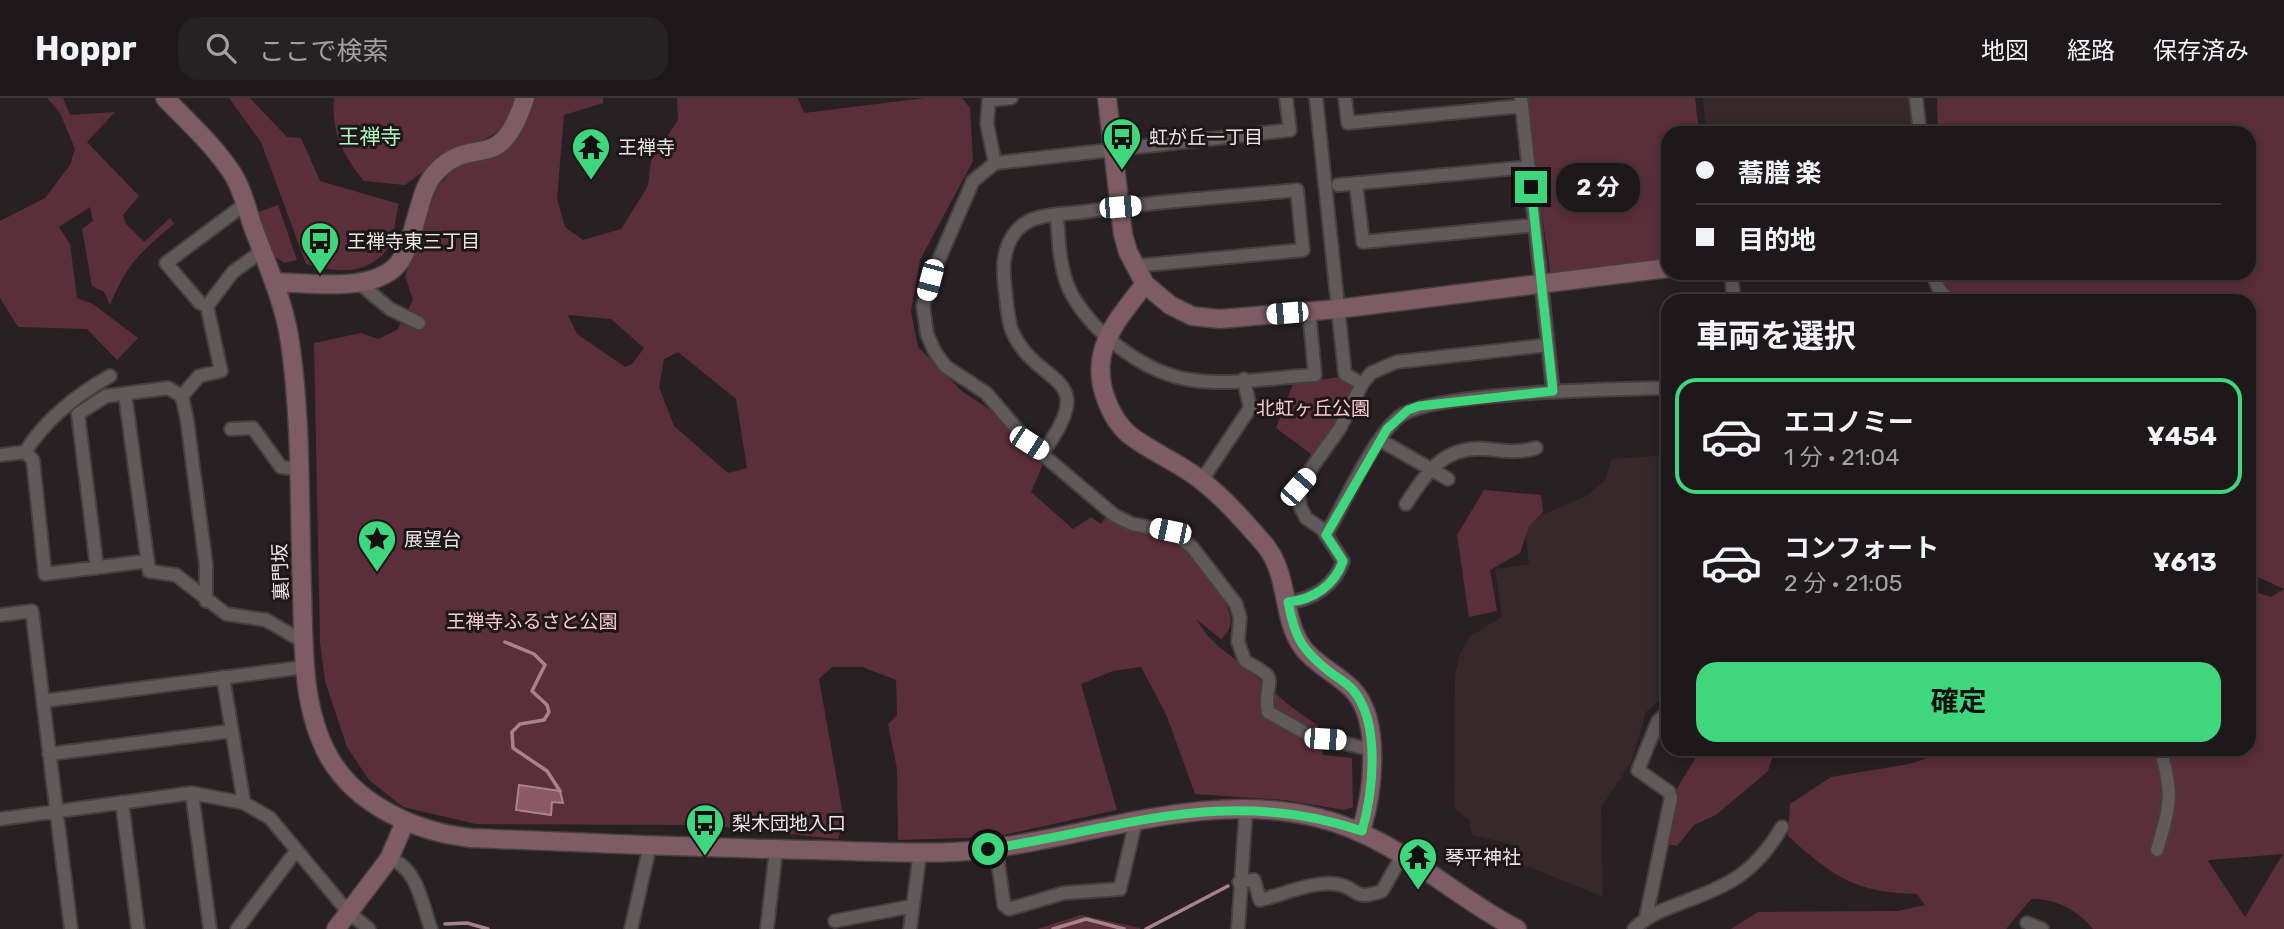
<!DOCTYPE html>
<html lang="ja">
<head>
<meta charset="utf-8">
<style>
  :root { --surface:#1e181a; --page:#262123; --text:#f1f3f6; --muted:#a1a0a2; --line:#3c3739; --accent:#3ed77d }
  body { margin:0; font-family:Rubik,"Noto Sans JP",sans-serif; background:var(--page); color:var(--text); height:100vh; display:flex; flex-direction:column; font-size:26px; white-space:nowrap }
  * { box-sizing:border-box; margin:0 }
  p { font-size:23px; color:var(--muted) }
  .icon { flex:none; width:38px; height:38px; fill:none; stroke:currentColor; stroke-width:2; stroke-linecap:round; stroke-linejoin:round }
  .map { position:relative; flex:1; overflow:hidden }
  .panel { position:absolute; left:1661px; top:196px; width:595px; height:462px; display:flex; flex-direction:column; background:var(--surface); border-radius:21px; box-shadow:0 4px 18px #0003,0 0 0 2px var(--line) }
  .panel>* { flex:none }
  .banner { position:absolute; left:1661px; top:28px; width:595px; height:154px; border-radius:21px; box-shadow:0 4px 18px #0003,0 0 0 2px var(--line); display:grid; align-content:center; height:154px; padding:0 35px; background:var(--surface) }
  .end { position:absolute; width:32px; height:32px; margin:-16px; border:9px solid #3ed77d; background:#111; box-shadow:0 0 0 4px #111 }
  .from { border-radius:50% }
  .bubble { position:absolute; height:49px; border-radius:21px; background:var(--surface); box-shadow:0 4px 18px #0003,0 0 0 2px var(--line); font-size:23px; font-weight:700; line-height:49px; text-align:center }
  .car { position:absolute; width:21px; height:42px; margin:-21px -10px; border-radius:9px; box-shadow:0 0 5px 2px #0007; background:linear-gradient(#fff 24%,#345 0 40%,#fff 0 76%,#345 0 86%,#fff 0) }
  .banner b { display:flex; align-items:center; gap:24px; height:66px; font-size:26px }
  .banner b+b { border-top:2px solid var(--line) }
  .banner i { width:18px; height:18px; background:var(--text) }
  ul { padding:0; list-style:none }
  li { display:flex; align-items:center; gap:21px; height:116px; margin:0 14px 10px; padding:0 21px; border:4px solid transparent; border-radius:21px }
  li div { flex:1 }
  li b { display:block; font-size:26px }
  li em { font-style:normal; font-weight:700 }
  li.active { border-color:var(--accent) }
  li>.icon { width:63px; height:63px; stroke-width:1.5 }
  h2 { padding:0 35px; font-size:32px; line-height:84px }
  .button { display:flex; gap:14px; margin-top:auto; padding:14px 35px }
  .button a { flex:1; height:80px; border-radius:21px; background:var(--accent); color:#111; font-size:28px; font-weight:700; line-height:80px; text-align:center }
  header { display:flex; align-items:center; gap:42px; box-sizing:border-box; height:98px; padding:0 35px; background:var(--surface); border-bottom:2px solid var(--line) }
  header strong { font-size:33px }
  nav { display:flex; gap:38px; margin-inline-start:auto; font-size:24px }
  .search { width:490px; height:63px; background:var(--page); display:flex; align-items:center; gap:18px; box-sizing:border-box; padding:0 24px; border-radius:21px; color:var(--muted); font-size:26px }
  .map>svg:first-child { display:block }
  .built { fill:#37282c }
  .green { fill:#5b2e3b; fill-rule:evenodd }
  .water { fill:#8b5865; stroke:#a8828c; stroke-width:2 }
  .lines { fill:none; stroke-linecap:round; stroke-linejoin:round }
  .stream { stroke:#a8828c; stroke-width:3.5 }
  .street-casing { stroke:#453f40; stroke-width:16 }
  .secondary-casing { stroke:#453f40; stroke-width:21 }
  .street { stroke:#62595b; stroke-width:12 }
  .secondary { stroke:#7e5b65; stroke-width:18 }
  .route { stroke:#3ed77d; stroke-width:9 }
  .labels { text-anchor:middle; stroke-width:6; stroke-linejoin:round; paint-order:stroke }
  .poi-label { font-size:19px; fill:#ebe5e7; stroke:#1e1718; text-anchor:start }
  .park-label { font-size:19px; fill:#fbc8d4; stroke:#1e1718 }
  .street-label { font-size:19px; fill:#ebe5e7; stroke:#1e1718 }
  .neighbourhood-label { font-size:21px; fill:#aef5c2; stroke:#1e1718 }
</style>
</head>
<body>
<header>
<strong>Hoppr</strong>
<div class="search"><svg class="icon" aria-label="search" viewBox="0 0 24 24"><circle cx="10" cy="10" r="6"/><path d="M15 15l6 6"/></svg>ここで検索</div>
<nav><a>地図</a><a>経路</a><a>保存済み</a></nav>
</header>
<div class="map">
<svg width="2284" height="831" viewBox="0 0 2284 831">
  <rect width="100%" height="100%" fill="#282022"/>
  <path class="built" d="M1703,0h205l4,35h-206z
    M1668,357v238l-22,19 -15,51 -30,44 2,90 -81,-33 -3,-18 -47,-11 -3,-15 -15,-12 1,-133 5,-21 10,-18 32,-19 -7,-48 34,-5 -5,-42 63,-26 18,-16 7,-21z"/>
  <path class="green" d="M47,0h16l7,17 45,-3 -28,30 52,54 -16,19 3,9 18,18 26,-24 4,6c-33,27 -48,41 -64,81l-6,-13 -12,-6 -10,-57 11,-8 -3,-14 -31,20 11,17 7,54 16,6 45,34 -21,22 -30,-31 -69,-2 -18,-29v-77l45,-23 25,-33 5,-16 -15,-36z
    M229,0h21l37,39 14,1 19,43 79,23c-4,12 -4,33 -11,44 -20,28 -52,25 -82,16l-45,-122z
    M334,0h182c-17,49 -33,36 -70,57 -14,8 -27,20 -41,30l-41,-4c-21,-25 -33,-49 -30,-83z
    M534,0h69v5l-39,12 -7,84 8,28 18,13 38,-11 27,-43 3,-26 27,-40 -1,-22h121l6,15 121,-15h37l8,10 3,53 -53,99 -9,51 7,36 45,45 26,17 54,55 -12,28 42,37 18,-12 10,7 5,-7 6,6 47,10 19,7 48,64c6,14 8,24 -5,35l-25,-20c18,28 26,29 50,49 24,20 45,41 72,57l5,30 29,3 1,49 -9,3 -59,-10 -90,-6 -29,-80 -25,-47 -28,4 -32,13 36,126 -123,27 -96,3 -1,-71 -9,-45 9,-9 -1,-35 -34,-13h-30l-13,12 25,141 -6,19 -131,-14 -231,-1 -73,-17 -34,-27 -22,-33 -22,-66 -5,-39 -6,-299 47,-10 17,6 19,-9 16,-30 -8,-24 32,-88 17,-20 52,-16zM568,217l43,4 33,29 -12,16 -7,3 -48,-33zM678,254l58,47 11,69 -19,5 -54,-47 -15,-39 5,-28z
    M1525,0h170l4,35h-31v129l-117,15z
    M1937,0h347v491l-35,-16v-272h-291l-15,-20 -1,-8h307v-140h-311z
    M278,107l19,55 -13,3 -10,-7 -16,-44z
    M1339,279l18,9 -42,71 -39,-29 17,-44z
    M1484,392l57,5 2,17 -14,14 -9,27 -30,17 7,41 -28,6 -12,-82z
    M2284,491v340h-191c-15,-19 -38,-31 -62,-30l-25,30h-275l27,-17 140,-1 27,-6 -8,-11c-61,-1 -85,-18 -129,-58l2,-32 41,-27 78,-13 47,-15h293v-159l22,7zM2283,756l-38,63 -37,-56 1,-1z
    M1701,651h74l-7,22 -52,44 -22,10 -17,21 -11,-2 7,-49z
    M1081,817l59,13v1h-103z"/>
  <path class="water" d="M519,687l41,6 3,12 -11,-1 -1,13 -35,-5z"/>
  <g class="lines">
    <path class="stream" d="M505,544l29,12 11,11 -13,26 15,14 2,7 -5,8 -24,4 -8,8 1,16 34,23 13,20
      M445,826l22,-1 21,6
      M1053,831l33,-10 38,10
      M1146,831l82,-43"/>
    <g class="street-casing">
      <path id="street" d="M989,0l-2,26 8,39
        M1286,0l4,32 -295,33 -22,18 -43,99 -7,26 4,28 8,18 10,14 41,27 43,50 85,72 18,9 38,7 22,16 44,57 4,14 -2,24 7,19c40,21 17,17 23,51l39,22 65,16
        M1316,0l29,276 17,10
        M1345,0l3,25 174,-17
        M1521,0l32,293
        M1916,0l4,35
        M989,2l22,-2
        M1356,86l7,58 172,-17
        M1338,87l191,-18
        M245,106l-79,59 34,40 7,3 26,-34 29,-21
        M1057,118c2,26 2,55 15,79 23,40 74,79 120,85 39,6 84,-3 123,-5l-6,-64
        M1731,175l3,28
        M1932,175l7,16 10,12
        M359,185l31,26 29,14
        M1923,203l24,-3
        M125,296l24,177 27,4 50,39 40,6 38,22
        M182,298l17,-20 22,-5 -14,-65
        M231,331l22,-1 28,39 17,2
        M1380,342l68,39
        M25,354c21,-33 51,-57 85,-76
        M1043,354c59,-80 -6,-64 -31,-121 -5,-13 -5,-29 -7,-43 -2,-18 -3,-34 7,-51 6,-10 14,-16 25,-19 16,-5 36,-4 53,-7 68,-10 138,-14 207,-21l6,60 -168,16
        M0,357l25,-3 8,8 12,114 103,-13
        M1202,382l48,-72 -6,-29
        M1406,406c21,-32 38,-59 81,-55 17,2 32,4 49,-1
        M1326,437c18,-31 47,-97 73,-118 29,-25 221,-28 269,-29
        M97,470l-19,-154 28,-18 62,-8 14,8 5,24 19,145v36
        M1288,504c25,-2 47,-17 55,-41l-21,-32 -16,-11 -6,-12 -2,-19 42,-59 22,-44 9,-11 25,-11 152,-17
        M0,517l32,-4 39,318
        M223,579l21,126
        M43,603l262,-34
        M49,656l183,-23
        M192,695l18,136
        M122,704l16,127
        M0,721l192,-26 52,10 26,15 78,94 21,17
        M996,750l8,57 5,4 55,-16 56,-4 16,-69
        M2157,752c13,-44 17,-57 3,-101
        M389,761c28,7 33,45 42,70
        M1239,784l15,-2 6,20c22,-5 52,-19 76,-16 23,3 15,18 46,7l21,-37
        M1646,819l25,-119 -2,-6 -31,-22 20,-49 10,-9
        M835,823l78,-15
        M2027,825l15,6
        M237,831l59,-78
        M631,831l19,-84
        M767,831l9,-79
        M910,831l10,-77
        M1238,831l8,-120
        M1634,831c14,-14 29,-19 47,-26 49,-18 74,-30 101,-76"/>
    </g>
    <g class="secondary-casing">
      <path id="secondary" d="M165,0c23,24 49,47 67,75 10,15 15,36 21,54 14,38 31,74 37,115 12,82 9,167 12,249 2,55 -1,116 27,166 28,49 88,75 142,81 114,5 228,10 342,12 47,1 94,4 141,2 122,-7 242,-65 365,-34 77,19 130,76 198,111
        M1107,0l16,136 5,18 17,32c-27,35 -56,65 -40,112 5,15 13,30 26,40 22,17 49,27 71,45 23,18 44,42 63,64 25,31 16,73 38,103 13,17 34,26 49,41 30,31 21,104 9,142
        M275,184c37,1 104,12 126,-22 8,-12 11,-27 15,-41 5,-16 8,-35 21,-48 39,-39 62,7 88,-73
        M1145,186l25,21 22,11 28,3 117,-10 331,-41
        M336,831l53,-70 16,-37"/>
    </g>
    <use href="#street" class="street"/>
    <use href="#secondary" class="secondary"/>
  </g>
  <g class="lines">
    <path class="route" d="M988,751c133,-20 238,-64 374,-18 11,-39 19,-108 -9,-141 -6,-7 -15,-12 -22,-17 -29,-23 -36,-34 -43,-71 25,-2 47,-17 55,-41l-17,-26 61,-106 21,-19 11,-4 134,-15 -22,-204"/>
  </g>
  <defs>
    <g id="bus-pin" transform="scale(2.0125)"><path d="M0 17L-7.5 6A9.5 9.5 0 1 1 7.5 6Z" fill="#3ed77d" stroke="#1e1718"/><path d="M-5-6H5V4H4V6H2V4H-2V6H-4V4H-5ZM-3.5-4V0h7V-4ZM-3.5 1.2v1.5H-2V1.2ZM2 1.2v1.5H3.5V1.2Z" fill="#111"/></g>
    <g id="temple-pin" transform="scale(2.0125)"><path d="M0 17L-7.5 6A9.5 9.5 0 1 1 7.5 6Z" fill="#3ed77d" stroke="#1e1718"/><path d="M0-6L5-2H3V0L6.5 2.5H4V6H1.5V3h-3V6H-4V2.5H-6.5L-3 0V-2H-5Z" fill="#111"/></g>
    <g id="sight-pin" transform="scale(2.0125)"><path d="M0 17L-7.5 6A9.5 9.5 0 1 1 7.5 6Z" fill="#3ed77d" stroke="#1e1718"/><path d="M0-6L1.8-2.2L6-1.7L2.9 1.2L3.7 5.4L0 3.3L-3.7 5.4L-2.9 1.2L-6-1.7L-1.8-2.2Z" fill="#111"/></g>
  </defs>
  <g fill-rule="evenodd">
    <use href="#bus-pin" x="1122" y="39"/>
    <use href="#temple-pin" x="591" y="49"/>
    <use href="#bus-pin" x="320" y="143"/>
    <use href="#sight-pin" x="377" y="441"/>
    <use href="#bus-pin" x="705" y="725"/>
    <use href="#temple-pin" x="1418" y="759"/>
  </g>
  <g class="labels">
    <g class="poi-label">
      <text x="1149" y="46">虹が丘一丁目</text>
      <text x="618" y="56">王禅寺</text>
      <text x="347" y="150">王禅寺東三丁目</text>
      <text x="404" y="448">展望台</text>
      <text x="732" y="732">梨木団地入口</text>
      <text x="1445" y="766">琴平神社</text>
    </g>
    <g class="park-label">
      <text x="1313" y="317">北虹ヶ丘公園</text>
      <text x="532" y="530">王禅寺ふるさと公園</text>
    </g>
    <g class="street-label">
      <text transform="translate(280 474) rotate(-92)" y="7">裏門坂</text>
    </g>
    <g class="neighbourhood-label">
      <text x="370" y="46">王禅寺</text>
    </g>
  </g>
</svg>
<i class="end from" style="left:988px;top:751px"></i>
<i class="end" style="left:1531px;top:89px"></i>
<div class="bubble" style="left:1556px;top:65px;width:84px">2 分</div>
<i class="car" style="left:1120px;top:109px;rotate:85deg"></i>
<i class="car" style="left:930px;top:182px;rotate:195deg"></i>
<i class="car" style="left:1287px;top:215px;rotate:265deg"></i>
<i class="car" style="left:1029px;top:345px;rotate:123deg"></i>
<i class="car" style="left:1298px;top:389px;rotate:41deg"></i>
<i class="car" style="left:1170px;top:433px;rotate:282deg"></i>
<i class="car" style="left:1325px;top:641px;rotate:94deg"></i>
<div class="banner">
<b><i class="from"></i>蕎膳 楽</b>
<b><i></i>目的地</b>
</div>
<section class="panel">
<h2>車両を選択</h2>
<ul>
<li class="active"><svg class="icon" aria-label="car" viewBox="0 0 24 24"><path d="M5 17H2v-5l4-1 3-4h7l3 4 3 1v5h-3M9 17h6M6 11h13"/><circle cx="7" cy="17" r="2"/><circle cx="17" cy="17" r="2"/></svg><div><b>エコノミー</b><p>1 分 · 21:04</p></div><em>¥454</em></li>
<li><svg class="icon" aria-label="car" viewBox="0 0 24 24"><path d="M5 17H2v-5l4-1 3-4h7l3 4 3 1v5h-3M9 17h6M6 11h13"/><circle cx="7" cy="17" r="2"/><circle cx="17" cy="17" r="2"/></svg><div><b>コンフォート</b><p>2 分 · 21:05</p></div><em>¥613</em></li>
</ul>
<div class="button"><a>確定</a></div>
</section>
</div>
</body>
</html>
